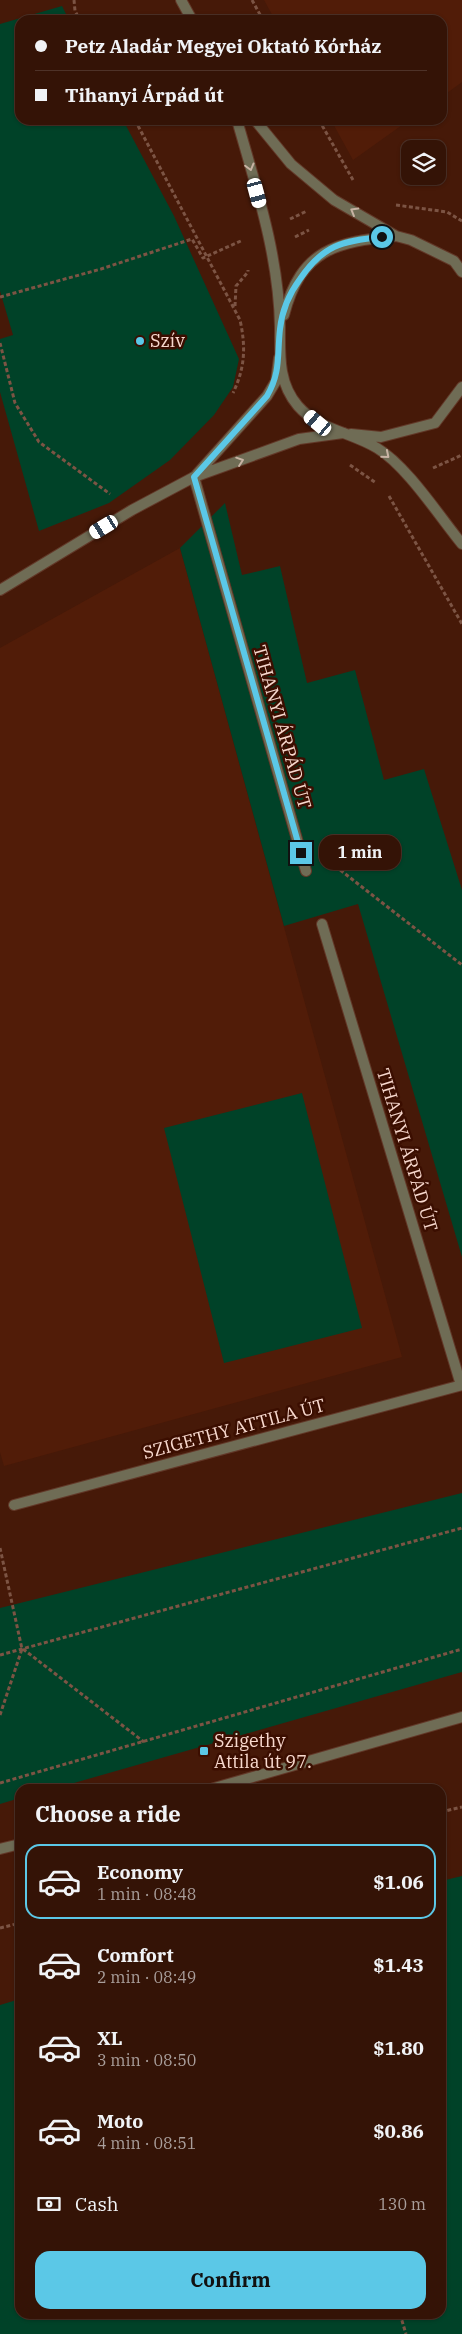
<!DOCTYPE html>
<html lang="en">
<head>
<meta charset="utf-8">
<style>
  :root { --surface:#341306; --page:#3c1c10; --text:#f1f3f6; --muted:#a99e9b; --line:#4e3228; --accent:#5bc8e7 }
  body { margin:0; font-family:"IBM Plex Serif",serif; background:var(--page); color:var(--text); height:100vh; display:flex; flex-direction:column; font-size:19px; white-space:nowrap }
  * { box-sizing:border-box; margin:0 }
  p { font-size:16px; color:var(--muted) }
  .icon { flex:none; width:28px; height:28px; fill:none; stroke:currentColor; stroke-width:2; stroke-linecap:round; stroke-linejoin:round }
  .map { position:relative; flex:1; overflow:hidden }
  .panel { position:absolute; left:15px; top:1784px; width:431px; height:535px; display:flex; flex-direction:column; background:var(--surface); border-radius:15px; box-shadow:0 1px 4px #0004,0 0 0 1px var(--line) }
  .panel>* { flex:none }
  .banner { position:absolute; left:15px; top:15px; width:432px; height:110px; border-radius:15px; box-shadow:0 1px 4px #0004,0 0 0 1px var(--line); display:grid; align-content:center; height:110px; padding:0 20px; background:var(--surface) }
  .fabs { position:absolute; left:401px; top:140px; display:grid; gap:10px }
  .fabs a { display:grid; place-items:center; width:45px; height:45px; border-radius:10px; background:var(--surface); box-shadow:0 1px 4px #0004,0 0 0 1px var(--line); font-size:25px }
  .end { position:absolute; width:22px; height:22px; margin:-11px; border:6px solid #5bc8e7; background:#111; box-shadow:0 0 0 2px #111 }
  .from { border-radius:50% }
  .bubble { position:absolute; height:35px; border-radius:15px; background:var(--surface); box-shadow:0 1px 4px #0004,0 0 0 1px var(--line); font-size:16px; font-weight:700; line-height:35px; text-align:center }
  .car { position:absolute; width:15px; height:30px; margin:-15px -8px; border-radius:6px; box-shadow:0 0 4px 1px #0007; background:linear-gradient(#fff 24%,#345 0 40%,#fff 0 76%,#345 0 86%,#fff 0) }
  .banner b { display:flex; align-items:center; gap:18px; height:48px; font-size:19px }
  .banner b+b { border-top:1px solid var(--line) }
  .banner i { width:12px; height:12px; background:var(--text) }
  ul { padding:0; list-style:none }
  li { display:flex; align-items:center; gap:15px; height:75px; margin:0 10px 8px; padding:0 10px; border:2px solid transparent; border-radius:15px }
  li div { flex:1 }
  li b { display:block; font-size:19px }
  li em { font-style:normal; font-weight:700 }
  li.current { border-color:var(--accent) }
  li>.icon { width:45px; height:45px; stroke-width:1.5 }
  h2 { padding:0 20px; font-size:22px; line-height:60px }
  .pay { display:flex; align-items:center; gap:12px; height:55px; padding:0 20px; font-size:19px }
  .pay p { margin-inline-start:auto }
  .cta { display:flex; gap:10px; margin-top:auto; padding:10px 20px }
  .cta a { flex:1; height:58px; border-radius:15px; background:var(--accent); color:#111; font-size:20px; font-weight:700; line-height:58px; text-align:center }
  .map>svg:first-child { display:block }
  .built { fill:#511c08 }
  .green { fill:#004228 }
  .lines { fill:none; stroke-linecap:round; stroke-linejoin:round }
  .service-casing { stroke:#623828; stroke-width:12 }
  .minor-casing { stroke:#623828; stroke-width:12 }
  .tertiary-casing { stroke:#623828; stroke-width:12 }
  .path { stroke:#7c5444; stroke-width:3; stroke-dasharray:4 2.5; stroke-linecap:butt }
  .service { stroke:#6f6c55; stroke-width:10 }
  .minor { stroke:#6f6c55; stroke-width:10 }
  .tertiary { stroke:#6f6c55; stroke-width:10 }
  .oneway { stroke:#c8b3a4 }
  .route { stroke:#5bc8e7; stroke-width:6 }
  .poi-dot { fill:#5bc8e7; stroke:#3b0e00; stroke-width:2 }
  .labels { text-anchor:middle; stroke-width:5; stroke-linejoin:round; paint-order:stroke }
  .poi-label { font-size:18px; fill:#f8d9ce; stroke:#3b0e00; text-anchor:start }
  .street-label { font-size:18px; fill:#f8d9ce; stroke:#3b0e00 }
</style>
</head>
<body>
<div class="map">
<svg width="462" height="2334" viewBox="0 0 462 2334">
  <rect width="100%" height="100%" fill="#461908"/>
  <path class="built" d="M264,0h198v82l-19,14 -1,-76h-167z
    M331,120h78l-56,40z
    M180,548l222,809 -398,109 -4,-14v-804z"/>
  <path class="green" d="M62,6l7,14h-49v100h103l51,96 65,143 -6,28 -19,28 -44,45 -61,43 -70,28 -39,-139v-53l13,-4 -13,-44v-267z
    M225,503l17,72 38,-9 27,117 48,-13 29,110 40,-11 38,121v367l-104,-353 -74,22 -104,-378z
    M302,1093l60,235 -138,35 -60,-235z
    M462,1493v179l-409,117h-33v9l-20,6v-196z
    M462,1876v458h-462v-329l20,-6v315h421v-433z"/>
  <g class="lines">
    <g class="service-casing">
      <path id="service" d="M194,477l112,394
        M322,924l139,461
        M14,1505l448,-120"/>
    </g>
    <g class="minor-casing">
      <path id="minor" d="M197,474l70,-78 9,-15 3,-23
        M0,590l132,-80 62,-33 105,-38 44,-6"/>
    </g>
    <g class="tertiary-casing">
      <path id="tertiary" d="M181,0l11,20
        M237,120c19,67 42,136 43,207 0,28 -2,56 18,79 21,24 53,26 79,42 30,18 62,68 85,96
        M255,120l36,44 43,36 62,36 15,4 43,21 8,11
        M284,315c17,-66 52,-73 112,-79
        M351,434l30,3 54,-14 27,-36
        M211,1789l251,-72
        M0,1849l20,-5"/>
    </g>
    <path class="path" d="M74,0l1,11 5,9
      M252,0l11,20
      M135,120l105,200c6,27 5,48 -7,73
      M319,120l34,60
      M396,205l51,7 15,9
      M290,219l17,-8
      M295,237l14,-7
      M0,297l101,-28 91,-30 11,19 40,-18
      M235,306l1,-20 12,-14v-2
      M0,343l15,60 24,39 71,52
      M350,465l26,18
      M433,468l29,-13
      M389,496l73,128
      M330,862l132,103
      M0,1548l22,101 -22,66
      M23,1649l121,93
      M0,1655l462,-127
      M0,1783l462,-134
      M441,1812l21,-5
      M0,1928l20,-5
      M400,2314l6,20"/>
    <use href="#service" class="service"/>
    <use href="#minor" class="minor"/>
    <use href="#tertiary" class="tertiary"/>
  </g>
  <defs><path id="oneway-chevron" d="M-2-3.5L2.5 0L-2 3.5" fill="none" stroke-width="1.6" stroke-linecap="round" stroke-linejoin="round" transform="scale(1.25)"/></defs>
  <g class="oneway">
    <use href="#oneway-chevron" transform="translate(250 167) rotate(75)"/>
    <use href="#oneway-chevron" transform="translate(354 211) rotate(-150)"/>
    <use href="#oneway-chevron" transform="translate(386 455) rotate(40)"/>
    <use href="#oneway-chevron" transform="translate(240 461) rotate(-19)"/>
  </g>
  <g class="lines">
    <path class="route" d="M301,853l-107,-376 73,-81c14,-24 10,-41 13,-67 2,-19 9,-35 20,-50 23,-34 42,-38 82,-42"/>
  </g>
  <g class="poi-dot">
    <circle cx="140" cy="341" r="5"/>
    <rect x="199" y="1746" width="10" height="10" rx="2.5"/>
  </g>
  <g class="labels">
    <g class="poi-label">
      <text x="150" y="347">Szív</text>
      <text x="214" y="1747">Szigethy<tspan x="214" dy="21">Attila út 97.</tspan></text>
    </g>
    <g class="street-label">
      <text transform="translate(282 727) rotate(74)" y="6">TIHANYI ÁRPÁD ÚT</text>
      <text transform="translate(407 1150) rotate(73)" y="6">TIHANYI ÁRPÁD ÚT</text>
      <text transform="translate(234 1429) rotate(-15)" y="6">SZIGETHY ATTILA ÚT</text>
    </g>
  </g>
</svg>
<div class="fabs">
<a><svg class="icon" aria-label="layers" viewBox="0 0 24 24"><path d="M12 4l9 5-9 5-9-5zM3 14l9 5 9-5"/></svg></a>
</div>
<i class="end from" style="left:382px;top:237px"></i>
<i class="end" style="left:301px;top:853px"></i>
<div class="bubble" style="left:319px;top:835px;width:82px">1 min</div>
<i class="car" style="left:257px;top:193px;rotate:165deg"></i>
<i class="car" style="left:318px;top:423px;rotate:310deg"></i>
<i class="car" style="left:104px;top:527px;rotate:239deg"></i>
<div class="banner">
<b><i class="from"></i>Petz Aladár Megyei Oktató Kórház</b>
<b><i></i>Tihanyi Árpád út</b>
</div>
<section class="panel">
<h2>Choose a ride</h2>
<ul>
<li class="current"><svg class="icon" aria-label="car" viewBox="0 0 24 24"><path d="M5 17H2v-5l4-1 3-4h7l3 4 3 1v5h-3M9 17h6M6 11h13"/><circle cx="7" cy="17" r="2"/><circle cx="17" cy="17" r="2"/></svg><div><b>Economy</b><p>1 min · 08:48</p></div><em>$1.06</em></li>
<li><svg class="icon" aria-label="car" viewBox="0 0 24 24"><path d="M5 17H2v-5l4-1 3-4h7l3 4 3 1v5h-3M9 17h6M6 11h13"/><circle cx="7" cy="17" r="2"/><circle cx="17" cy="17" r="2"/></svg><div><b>Comfort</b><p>2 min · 08:49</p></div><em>$1.43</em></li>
<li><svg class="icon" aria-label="car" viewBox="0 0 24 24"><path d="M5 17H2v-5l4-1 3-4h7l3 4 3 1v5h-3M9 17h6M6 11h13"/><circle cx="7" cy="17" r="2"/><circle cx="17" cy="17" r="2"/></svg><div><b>XL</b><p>3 min · 08:50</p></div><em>$1.80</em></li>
<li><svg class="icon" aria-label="car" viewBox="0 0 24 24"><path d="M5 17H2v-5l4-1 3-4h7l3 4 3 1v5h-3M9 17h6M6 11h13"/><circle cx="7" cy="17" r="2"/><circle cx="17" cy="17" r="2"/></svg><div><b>Moto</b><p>4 min · 08:51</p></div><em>$0.86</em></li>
</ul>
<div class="pay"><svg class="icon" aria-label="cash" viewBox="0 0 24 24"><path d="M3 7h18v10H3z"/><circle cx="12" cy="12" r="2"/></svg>Cash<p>130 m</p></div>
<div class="cta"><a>Confirm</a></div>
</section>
</div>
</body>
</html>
